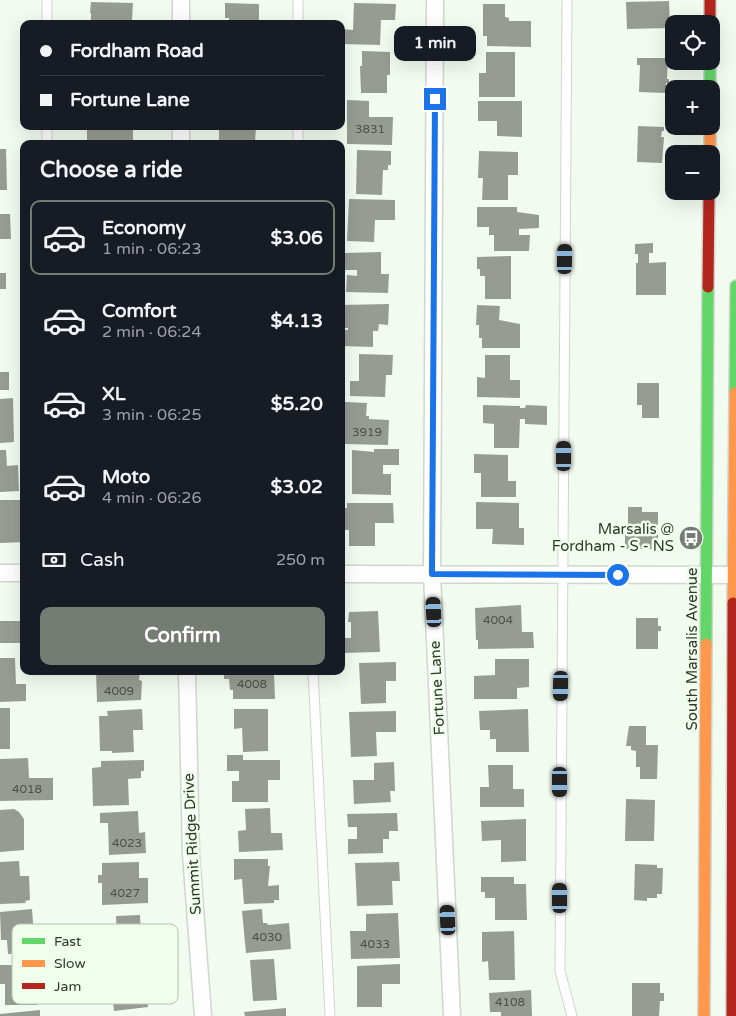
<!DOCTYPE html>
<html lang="en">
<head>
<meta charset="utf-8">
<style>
  :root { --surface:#171b24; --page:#20242c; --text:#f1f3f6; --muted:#9ea1a6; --line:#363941; --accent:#757c73 }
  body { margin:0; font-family:"Varela Round",sans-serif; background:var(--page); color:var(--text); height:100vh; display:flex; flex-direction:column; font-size:19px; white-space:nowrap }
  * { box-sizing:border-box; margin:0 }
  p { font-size:16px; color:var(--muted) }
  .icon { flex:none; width:28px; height:28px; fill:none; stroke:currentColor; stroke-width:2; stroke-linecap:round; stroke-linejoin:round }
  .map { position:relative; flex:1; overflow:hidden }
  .drawer { position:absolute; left:20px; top:140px; width:325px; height:535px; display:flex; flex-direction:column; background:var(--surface); border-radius:10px; box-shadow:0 5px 20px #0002 }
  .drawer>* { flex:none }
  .guide { position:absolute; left:20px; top:20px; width:325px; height:110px; border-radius:10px; box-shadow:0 5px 20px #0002; display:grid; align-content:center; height:110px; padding:0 20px; background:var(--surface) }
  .tools { position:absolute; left:665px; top:15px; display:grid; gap:10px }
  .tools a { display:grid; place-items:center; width:55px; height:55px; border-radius:10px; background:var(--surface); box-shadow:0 5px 20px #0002; font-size:25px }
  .end { position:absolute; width:22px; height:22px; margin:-11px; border:6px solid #1a73e8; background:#fff; box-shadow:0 0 0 2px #fff }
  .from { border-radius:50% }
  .bubble { position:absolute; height:35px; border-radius:10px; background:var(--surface); box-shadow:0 5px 20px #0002; font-size:16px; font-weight:700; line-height:35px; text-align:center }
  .car { position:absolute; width:15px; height:30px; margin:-15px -8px; border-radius:6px; box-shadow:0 0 4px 1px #0007; background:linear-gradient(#222 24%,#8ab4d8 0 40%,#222 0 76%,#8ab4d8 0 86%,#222 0) }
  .guide b { display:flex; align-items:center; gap:18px; height:48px; font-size:19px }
  .guide b+b { border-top:1px solid var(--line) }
  .guide i { width:12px; height:12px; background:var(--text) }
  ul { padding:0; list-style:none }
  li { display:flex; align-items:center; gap:15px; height:75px; margin:0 10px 8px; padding:0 10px; border:2px solid transparent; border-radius:10px }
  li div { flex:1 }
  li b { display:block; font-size:19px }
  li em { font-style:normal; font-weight:700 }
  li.current { border-color:var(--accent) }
  li>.icon { width:45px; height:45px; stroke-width:1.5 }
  h2 { padding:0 20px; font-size:22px; line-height:60px }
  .pay { display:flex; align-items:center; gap:12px; height:55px; padding:0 20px; font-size:19px }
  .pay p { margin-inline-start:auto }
  .primary-button { display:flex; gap:10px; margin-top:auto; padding:10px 20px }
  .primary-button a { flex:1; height:58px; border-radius:10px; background:var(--accent); color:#fff; font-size:20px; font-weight:700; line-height:58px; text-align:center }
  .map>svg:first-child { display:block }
  .building { fill:#979c93 }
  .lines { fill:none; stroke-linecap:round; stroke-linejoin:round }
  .lane-casing { stroke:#d0d6ce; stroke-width:11 }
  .street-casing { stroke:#d0d6ce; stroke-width:19 }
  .fast-casing { stroke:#d0d6ce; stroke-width:14 }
  .slow-casing { stroke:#d0d6ce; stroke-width:14 }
  .jam-casing { stroke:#d0d6ce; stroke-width:14 }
  .lane { stroke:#fdfefd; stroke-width:9 }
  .street { stroke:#fdfefd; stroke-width:16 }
  .fast { stroke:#63d668; stroke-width:11 }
  .slow { stroke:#ff974d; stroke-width:11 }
  .jam { stroke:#b3261e; stroke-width:11 }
  .route { stroke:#1a73e8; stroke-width:6 }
  .labels { text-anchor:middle; stroke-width:5; stroke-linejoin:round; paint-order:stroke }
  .number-label { font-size:12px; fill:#4b5149 }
  .poi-label { font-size:15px; fill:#323830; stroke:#efffec; text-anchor:end }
  .street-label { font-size:15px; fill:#323830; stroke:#efffec }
  .key { fill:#efffec; stroke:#b6c3b4; stroke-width:1 }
  .key-label { font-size:14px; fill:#323830 }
</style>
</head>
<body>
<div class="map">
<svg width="736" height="1016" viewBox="0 0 736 1016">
  <rect width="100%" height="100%" fill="#f2fbf0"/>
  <path class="building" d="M669,1l1,27 -43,1 -1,-27z
    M91,2l42,1 -1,17h2v4h-43v-11h-1z
    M225,3l34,1v20l-30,-1v-5h-4z
    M354,3l42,1 -1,16h-14l-1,25 -38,-1v-15l11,1z
    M483,4h22v13l4,1v3h22v26l-44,-1v-10h-4z
    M362,51l28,1v23h-3v18h-26l-1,-27h2z
    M486,52h29v45h-36v-24h7z
    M637,58h31l-1,21h2v4h-3v10l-27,-1 1,-27h-3z
    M347,100l22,1v16h24l-1,28 -45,-1z
    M478,101h44v36l-25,-1v-15h-19z
    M87,126h46v16h-46z
    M219,126h37l-1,17 -36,-1z
    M638,126l26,1v4h-2l-1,6h3l-2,26 -25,-1z
    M0,149h6l1,41h-7z
    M357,150l34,1v14h-3v5h-5l-1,25 -26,-1z
    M479,151l39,1v23h-10v25h-26l1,-22h-5z
    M349,199l46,1v20h-20l-1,22 -27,-1z
    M477,207h40v5l22,3v13l-20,1v6h11l-1,16h-35v-16h-5v-8h-12z
    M0,214h10l1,25h-11z
    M653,243v10h-4v10l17,-1v33h-30v-32h2v-9h-3v-10z
    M381,252v22h8l-1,19 -42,-1 1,-17 10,1v-6h-12v-17z
    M511,256v43h-26v-23h-5v-7h-3v-12z
    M0,273h6v16h-6z
    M389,304l-1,21 -9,-1 -1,7h-5v16l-32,-1v-16h7v-2h-7v-23z
    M477,305l23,1 -1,14 21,4v24h-38v-10h-3v-13h-3z
    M359,354l34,1 -1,20h-6l-1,22 -35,-1v-15h9z
    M485,355h25v25h10v18l-43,-1v-20l8,1z
    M0,372h9v18h-9z
    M637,383h22v35h-17v-13h-5z
    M13,398l1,44 -14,1v-44z
    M345,402l22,1 -1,13h3v3l20,1 -1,25 -44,-1z
    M483,405l37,1v2h5l1,-3 21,1v19l-22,-1v-5h-5l-1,29h-25v-24l-11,-1z
    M374,449h25v16h-16v9h8v21l-39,-1v-44l22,2z
    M0,450h6l1,16 11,-1 1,26 -19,1z
    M474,454l34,1v26h8v16h-35v-24h-7z
    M0,500h20l1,27h3v15l-24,1z
    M476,502l43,1v25h5v17l-32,-1 1,-15h-17z
    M347,503h46l1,20h-19v23h-26v-16h-8v-22h6z
    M628,507h14v5h16v37h-33v-17h3z
    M521,605l1,27h11l1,16 -56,1v-9h-2l-1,-32z
    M378,611l2,41 -39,1v-15h10v-16h-3l1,-10z
    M636,618h22v8h3v5h-3v18h-22z
    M0,621h24v22h-24z
    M0,658h15l1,26h10v17l-26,1z
    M495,659h34v28l-12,1v11h-43v-23l21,-1z
    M396,662v19h-10v22l-25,1 -2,-41z
    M96,671h44l-1,9 3,1 -1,19 -44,2z
    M224,671h27v3h23l1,25h-42v-9h-3l-1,-11h-5z
    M0,708h10v41h-10z
    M142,709l1,21h-10l1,22 -22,1v-2h-12l-1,-35h9l-1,-5z
    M234,709h34v42l-25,1 -1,-24 -8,1z
    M528,709l1,43h-33v-13h-6v-9h-10l-1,-19z
    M396,711v21h-20l1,24 -26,1 -2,-45z
    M629,726h17v19h12l-1,34h-17v-12h-4v-16l-5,-1v-4h-5z
    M227,755h16v5h37v20h-12v22h-36v-21h7v-10h-12z
    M28,758l1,20h24v22l-53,1v-42z
    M144,760v11h-3v7l-13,1 1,26 -36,1 -1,-38 9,-1v-6z
    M394,762l1,29h-5l1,11 -37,2 -1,-24h21v-17z
    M488,765h25v24h11v18h-44v-20h9z
    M626,799l29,1 -1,41h-29z
    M270,808l1,25h11l1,17 -44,2 -1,-21 8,-1 -1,-21z
    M14,809l5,3 5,7v31l-24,2v-42z
    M138,811l1,22 6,-1 1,21 -37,2 -1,-32h-8v-10z
    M397,813l1,18h-9v8h-6v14l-35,1v-15h9v-12h-9l-1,-13z
    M526,819v42l-25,1v-22l-19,1 -1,-20z
    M234,859h34v7h2l-2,20 11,-1v15h-5v3l-30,1 -2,-25 -8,1z
    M19,861l1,15h9l1,24 -5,1 1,2 -26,1v-42z
    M139,862v16h9v25l-46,2v-22h-4v-8h4v-12z
    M399,862l1,19h-8l1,24 -36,1 -2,-43z
    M635,864l22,1v3h6l-1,26h-5v4h-10v3l-13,-1z
    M481,877h33v7h12l1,36h-32v-22h-10v-6h-4z
    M32,909l2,27h9v17l-35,1 -1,-14h-6l-1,-28z
    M262,909l1,14h4l1,2 21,-2 2,26 -45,4 -4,-42z
    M398,913l2,45 -49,1 -1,-28h16v-17z
    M140,915l1,20 9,-1v20l-31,1 1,2 -13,1v-19h10l-1,-23z
    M514,931l1,49h-26l-1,-19 -6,1v-30z
    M274,959l3,41 -24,1 -3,-41z
    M151,962l3,22h-9l3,23 -34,4 -2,-18 9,-1 -4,-18h2l-1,-8z
    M400,964v20h-18v23h-25v-41z
    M0,965h30v23l7,1v16h-32v-21h-5z
    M632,983h28v10h4v8h-4l-1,15h-27z
    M531,990l1,26h-31v-4h-11l-1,-19z
    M286,1008v8h-41l-1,-4z
    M40,1010v6h-40v-2z"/>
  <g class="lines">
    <g class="lane-casing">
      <path id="lane" d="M298,0v24
        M567,0l-7,971 12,45
        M47,24v-24
        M47,126v18
        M298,126v18
        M313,671l17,345"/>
    </g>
    <g class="street-casing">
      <path id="street" d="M181,0v24
        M435,0l-3,574 20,442
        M181,126v18
        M0,573h24
        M341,574l395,1
        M187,671l4,183 12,162"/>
    </g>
    <g class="fast-casing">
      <path id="fast" d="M710,61v28
        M735,393l1,-107
        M706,644l2,-357"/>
    </g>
    <g class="slow-casing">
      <path id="slow" d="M710,126v28
        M733,603l2,-210
        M704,1016l2,-372"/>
    </g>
    <g class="jam-casing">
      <path id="jam" d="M710,0v24
        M708,287l1,-96
        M732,1016l1,-413"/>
    </g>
    <use href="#lane" class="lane"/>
    <use href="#street" class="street"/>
    <use href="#fast" class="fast"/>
    <use href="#slow" class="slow"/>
    <use href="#jam" class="jam"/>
  </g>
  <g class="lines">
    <path class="route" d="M435,99l-3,475 186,1"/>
  </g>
  <defs>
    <g id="bus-disc" transform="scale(1.25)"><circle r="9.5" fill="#757c73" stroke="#efffec"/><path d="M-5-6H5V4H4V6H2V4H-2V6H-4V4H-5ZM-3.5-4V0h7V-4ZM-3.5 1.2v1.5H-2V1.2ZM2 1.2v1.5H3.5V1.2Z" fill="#fff"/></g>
  </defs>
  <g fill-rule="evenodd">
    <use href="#bus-disc" x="691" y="538"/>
  </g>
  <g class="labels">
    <g class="number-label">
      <text x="370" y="133">3831</text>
      <text x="367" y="436">3919</text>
      <text x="498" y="624">4004</text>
      <text x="252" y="688">4008</text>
      <text x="119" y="695">4009</text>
      <text x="27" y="793">4018</text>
      <text x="127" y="847">4023</text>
      <text x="125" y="897">4027</text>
      <text x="267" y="941">4030</text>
      <text x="375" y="948">4033</text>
      <text x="510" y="1006">4108</text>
    </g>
    <g class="poi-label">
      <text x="674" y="534">Marsalis @<tspan x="674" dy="17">Fordham - S - NS</tspan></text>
    </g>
    <g class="street-label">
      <text transform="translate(692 649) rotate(-90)" y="5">South Marsalis Avenue</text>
      <text transform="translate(437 688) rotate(-93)" y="5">Fortune Lane</text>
      <text transform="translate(192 844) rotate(-93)" y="5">Summit Ridge Drive</text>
    </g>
  </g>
  <rect x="12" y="924" width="166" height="80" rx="8" class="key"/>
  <rect x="22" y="938" width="23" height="6" fill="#63d668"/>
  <rect x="22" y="960" width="23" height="7" fill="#ff974d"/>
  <rect x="22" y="983" width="23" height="6" fill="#b3261e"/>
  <g class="key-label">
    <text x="54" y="946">Fast</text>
    <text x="54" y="968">Slow</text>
    <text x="54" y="991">Jam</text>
  </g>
</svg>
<div class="tools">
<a><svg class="icon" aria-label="locate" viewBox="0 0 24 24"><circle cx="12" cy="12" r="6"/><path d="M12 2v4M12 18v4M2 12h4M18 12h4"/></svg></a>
<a>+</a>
<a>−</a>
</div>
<i class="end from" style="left:618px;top:575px"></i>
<i class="end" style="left:435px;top:99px"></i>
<div class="bubble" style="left:394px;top:26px;width:82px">1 min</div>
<i class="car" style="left:565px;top:259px;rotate:1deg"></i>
<i class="car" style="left:564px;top:456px;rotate:0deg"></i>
<i class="car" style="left:434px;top:612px;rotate:357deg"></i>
<i class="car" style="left:561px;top:686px;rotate:181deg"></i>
<i class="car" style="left:560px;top:782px;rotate:180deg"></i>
<i class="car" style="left:560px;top:898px;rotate:0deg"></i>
<i class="car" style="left:448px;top:920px;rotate:357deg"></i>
<div class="guide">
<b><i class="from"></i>Fordham Road</b>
<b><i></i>Fortune Lane</b>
</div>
<section class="drawer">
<h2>Choose a ride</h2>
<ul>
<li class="current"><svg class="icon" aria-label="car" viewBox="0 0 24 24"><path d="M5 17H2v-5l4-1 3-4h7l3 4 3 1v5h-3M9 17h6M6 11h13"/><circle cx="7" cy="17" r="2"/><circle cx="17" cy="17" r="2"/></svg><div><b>Economy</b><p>1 min · 06:23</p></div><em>$3.06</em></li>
<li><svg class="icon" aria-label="car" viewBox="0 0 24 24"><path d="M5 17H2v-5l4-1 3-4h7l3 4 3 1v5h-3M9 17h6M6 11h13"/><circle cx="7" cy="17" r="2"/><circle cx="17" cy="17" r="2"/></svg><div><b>Comfort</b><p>2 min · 06:24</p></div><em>$4.13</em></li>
<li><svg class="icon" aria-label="car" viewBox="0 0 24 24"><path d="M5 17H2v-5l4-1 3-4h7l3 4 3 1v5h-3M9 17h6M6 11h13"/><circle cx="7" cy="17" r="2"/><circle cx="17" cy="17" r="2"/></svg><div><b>XL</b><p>3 min · 06:25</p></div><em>$5.20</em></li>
<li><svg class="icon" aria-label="car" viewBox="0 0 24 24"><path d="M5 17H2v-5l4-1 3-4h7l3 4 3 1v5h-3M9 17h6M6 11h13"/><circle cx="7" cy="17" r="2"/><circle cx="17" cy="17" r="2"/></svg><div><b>Moto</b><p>4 min · 06:26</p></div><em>$3.02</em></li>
</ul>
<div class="pay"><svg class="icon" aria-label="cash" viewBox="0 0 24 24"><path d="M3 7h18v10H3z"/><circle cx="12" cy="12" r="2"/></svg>Cash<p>250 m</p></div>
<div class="primary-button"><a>Confirm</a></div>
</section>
</div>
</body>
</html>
